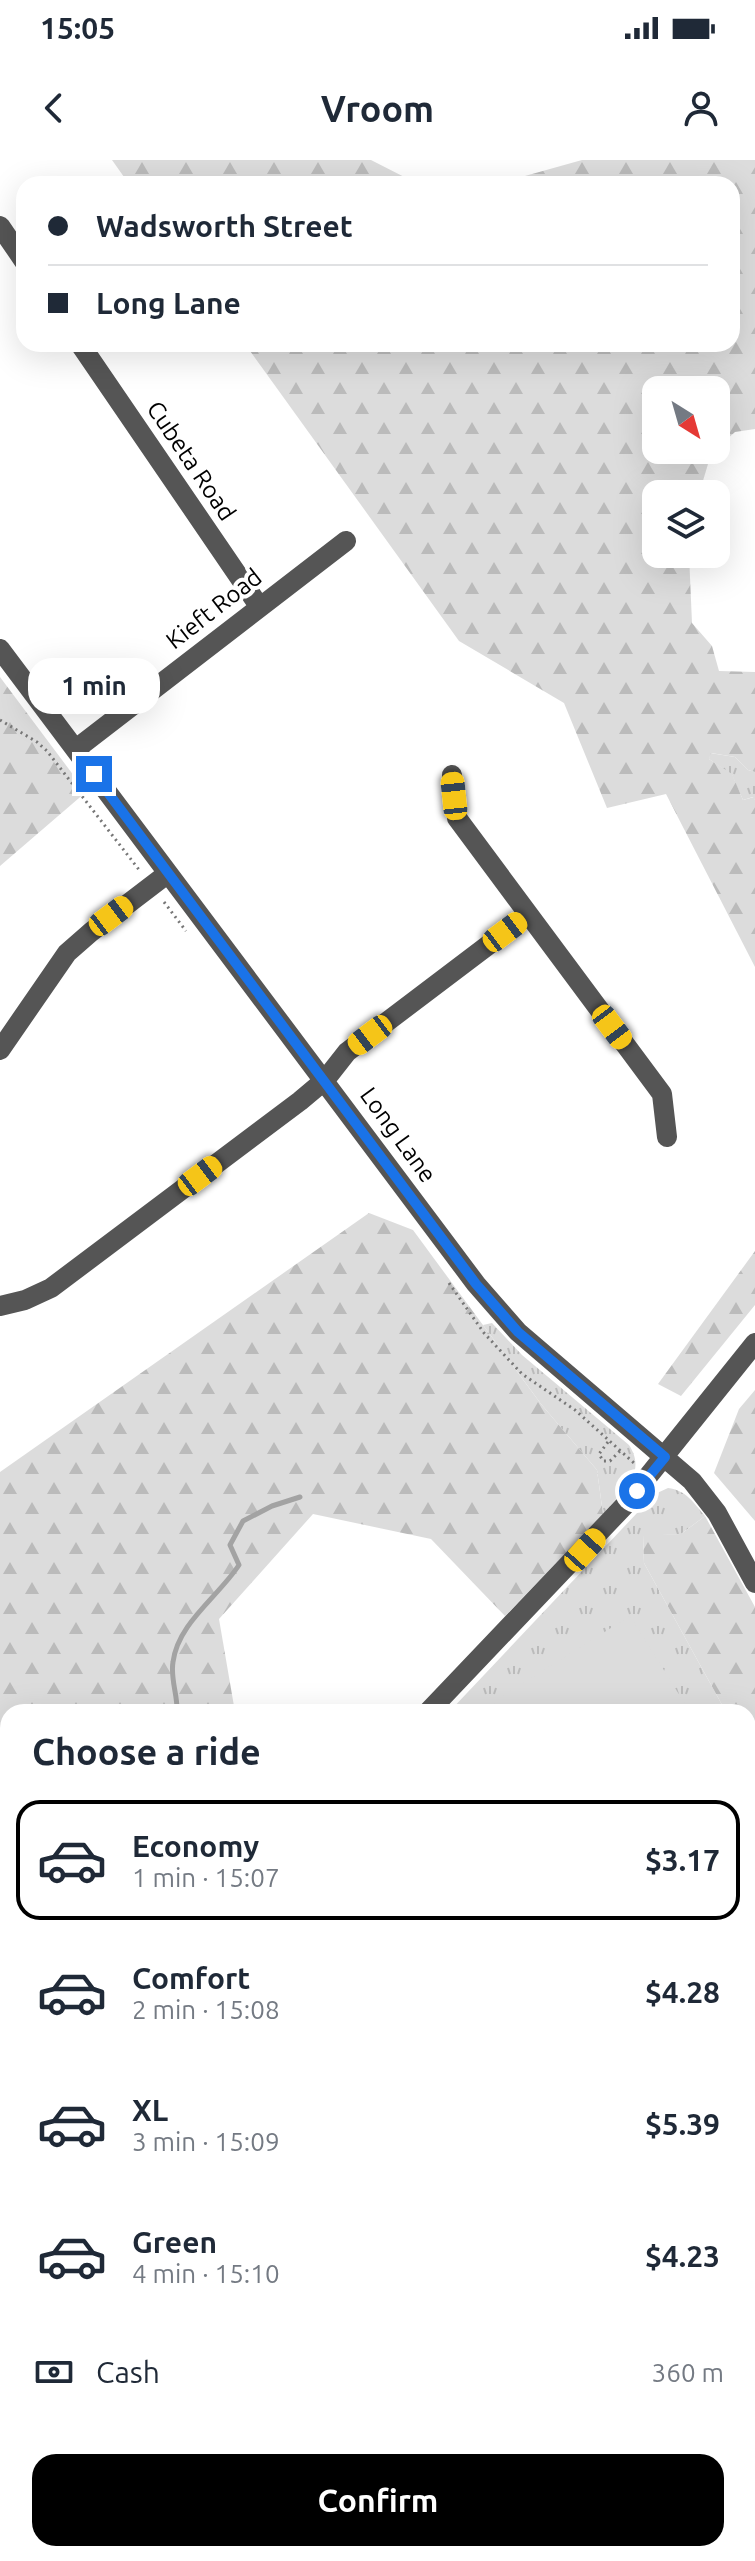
<!DOCTYPE html>
<html lang="en">
<head>
<meta charset="utf-8">
<style>
  :root { --surface:#fff; --page:#f6f6f7; --text:#1f2937; --muted:#747a83; --line:#e0e1e3; --accent:#000 }
  body { margin:0; font-family:Ubuntu,sans-serif; background:var(--page); color:var(--text); height:100vh; display:flex; flex-direction:column; font-size:30px; white-space:nowrap }
  * { box-sizing:border-box; margin:0 }
  p { font-size:26px; color:var(--muted) }
  .icon { flex:none; width:44px; height:44px; fill:none; stroke:currentColor; stroke-width:2; stroke-linecap:round; stroke-linejoin:round }
  .map { position:relative; flex:1; overflow:hidden }
  .drawer { position:absolute; left:0px; top:1544px; width:756px; height:858px; display:flex; flex-direction:column; background:var(--surface); border-radius:24px 24px 0 0; box-shadow:0 8px 32px #0002 }
  .drawer>* { flex:none }
  .guide { position:absolute; left:16px; top:16px; width:724px; height:176px; border-radius:24px; box-shadow:0 8px 32px #0002; display:grid; align-content:center; height:176px; padding:0 32px; background:var(--surface) }
  .needle { width:52px; rotate:143deg }
  .controls { position:absolute; left:642px; top:216px; display:grid; gap:16px }
  .controls a { display:grid; place-items:center; width:88px; height:88px; border-radius:16px; background:var(--surface); box-shadow:0 8px 32px #0002; font-size:40px }
  .end { position:absolute; width:36px; height:36px; margin:-18px; border:10px solid #1a73e8; background:#fff; box-shadow:0 0 0 4px #fff }
  .from { border-radius:50% }
  .bubble { position:absolute; height:56px; border-radius:24px; background:var(--surface); box-shadow:0 8px 32px #0002; font-size:26px; font-weight:600; line-height:56px; text-align:center }
  .car { position:absolute; width:24px; height:48px; margin:-24px -12px; border-radius:10px; box-shadow:0 0 6px 2px #0007; background:linear-gradient(#f5c518 24%,#345 0 40%,#f5c518 0 76%,#345 0 86%,#f5c518 0) }
  .guide b { display:flex; align-items:center; gap:28px; height:76px; font-size:30px }
  .guide b+b { border-top:2px solid var(--line) }
  .guide i { width:20px; height:20px; background:var(--text) }
  ul { padding:0; list-style:none }
  li { display:flex; align-items:center; gap:24px; height:120px; margin:0 16px 12px; padding:0 16px; border:4px solid transparent; border-radius:24px }
  li div { flex:1 }
  li b { display:block; font-size:30px }
  li em { font-style:normal; font-weight:600 }
  li.on { border-color:var(--accent) }
  li>.icon { width:72px; height:72px; stroke-width:1.5 }
  h2 { padding:0 32px; font-size:36px; line-height:96px }
  .pay { display:flex; align-items:center; gap:20px; height:88px; padding:0 32px; font-size:30px }
  .pay p { margin-inline-start:auto }
  .action { display:flex; gap:16px; margin-top:auto; padding:16px 32px }
  .action a { flex:1; height:92px; border-radius:24px; background:var(--accent); color:#fff; font-size:32px; font-weight:600; line-height:92px; text-align:center }
  .status { display:flex; justify-content:space-between; align-items:center; height:56px; padding:0 40px; background:var(--surface); direction:ltr }
  .status svg { height:22px; fill:currentColor }
  header { display:flex; justify-content:space-between; align-items:center; height:104px; padding:0 32px; background:var(--surface); font-size:36px; font-weight:600 }
  .map>svg:first-child { display:block }
  .grass { fill:url(#grass-tufts) }
  .forest { fill:url(#forest-firs) }
  .park { fill:#dcdcdc }
  .water { fill:#a3a3a3 }
  .lines { fill:none; stroke-linecap:round; stroke-linejoin:round }
  .stream { stroke:#a3a3a3; stroke-width:5 }
  .path { stroke:#777; stroke-width:3; stroke-dasharray:2 4; stroke-linecap:butt }
  .minor { stroke:#555; stroke-width:20 }
  .route { stroke:#1a73e8; stroke-width:10 }
  .labels { text-anchor:middle; stroke-width:8; stroke-linejoin:round; paint-order:stroke }
  .street-label { font-size:24px; fill:#000; stroke:#fff }
</style>
</head>
<body>
<div class="status"><b>15:05</b><svg viewBox="0 0 49 12"><path d="M0 12V9h3v3zM5 12V6h3v6zM10 12V3h3v9zM15 12V0h3v12zM26 1h20v11H26zM47 4h2v5h-2z"/></svg></div>
<header><svg class="icon" aria-label="back" viewBox="0 0 24 24"><path d="M15 5l-7 7 7 7"/></svg>Vroom<svg class="icon" aria-label="person" viewBox="0 0 24 24"><circle cx="12" cy="8" r="4"/><path d="M4 21q1-7 8-7t8 7"/></svg></header>
<div class="map">
<svg width="755" height="2401" viewBox="0 0 755 2401">
  <defs>
    <pattern id="grass-tufts" width="24" height="20" patternUnits="userSpaceOnUse" patternTransform="scale(2)"><rect width="24" height="20" fill="#dcdcdc"/><path d="M3 7l-1-3M5 7V3M7 7l1-3M15 17l-1-3M17 17v-4M19 17l1-3" fill="none" stroke="#bbb"/></pattern>
    <pattern id="forest-firs" width="22" height="20" patternUnits="userSpaceOnUse" patternTransform="scale(2)"><rect width="22" height="20" fill="#dcdcdc"/><path d="M5 1l3.5 6h-7zM16 11l3.5 6h-7z" fill="#bbb"/></pattern>
  </defs>
  <rect width="100%" height="100%" fill="#fff"/>
  <path class="grass" d="M710,593l25,4 13,13 7,2v28l-2,-3 -10,3 -11,-25 -23,-16z
    M492,1163l30,32 107,90c19,29 -8,47 -26,69l-6,-44 -56,-66 -58,-79z
    M668,1328c18,2 26,15 37,28l-24,18 -38,2 1,27 82,149h-277l206,-218z
    M748,1592l7,12v744l-7,-5z
    M8,2015v379h189v7h-197v-379z
    M282,2394h159l8,7h-170z
    M564,2394h130l-6,7h-125z"/>
  <path class="forest" d="M112,0h259l47,24h-289z
    M582,0h173v269l-20,3 -19,17v-59h-60v60h59l-4,4 -12,40h-43v60h33l3,69 20,23 7,25 36,1v100l-7,-2 -13,-13 -24,-4 -2,6 23,15 11,26 11,-3 1,3v167l-89,-173 -59,14 -43,-105 -105,-62 -214,-297h487v-160h-236z
    M0,517l86,115 -86,74z
    M369,1053l44,17 128,174 56,66 6,44 -98,102 -74,-77 -118,-25 -94,105 16,93h-227v289l-8,-8v-521z
    M755,1091v54l-74,91 -23,-12z
    M755,1230v131l-41,-48 25,-64z
    M705,1356l50,91v157l-7,-12v-40h-22l-82,-149 -1,-28 38,-1z
    M441,2394h123l-1,7h-114z"/>
  <path class="park" d="M630,1456l60,96h-191l-6,-10z
    M748,1645l7,11v167l-7,5z"/>
  <path class="water" d="M197,2394h85l-3,7h-82z"/>
  <g class="lines">
    <path class="stream" d="M177,1552c1,-16 -7,-34 -4,-50 5,-39 45,-65 66,-97l-9,-20 13,-24 29,-15 28,-9
      M0,1602l8,7
      M373,2394l3,7"/>
    <path class="path" d="M0,560l37,22 10,9 93,120
      M164,742l22,29
      M449,1123l35,50 38,41 53,36 59,53
      M608,1282l-9,12 4,7h7l10,-10"/>
    <path class="minor" d="M0,66l24,35
      M80,184l179,262
      M0,489l476,635 42,48 174,149 25,32 38,70
      M76,589l270,-208
      M452,615l5,43 205,276 5,43
      M0,890l67,-97 24,-21 76,-58
      M0,1146l25,-6 26,-12 249,-187 25,-21 22,-28 181,-137
      M428,1552l197,-207 130,-162
      M0,1994l8,-8"/>
  </g>
  <g class="lines">
    <path class="route" d="M94,614l382,510 42,48 147,125 -28,34"/>
  </g>
  <g class="labels">
    <g class="street-label">
      <text transform="translate(191 301) rotate(56)" y="8">Cubeta Road</text>
      <text transform="translate(214 449) rotate(-38)" y="8">Kieft Road</text>
      <text transform="translate(398 975) rotate(54)" y="8">Long Lane</text>
    </g>
  </g>
</svg>
<div class="controls">
<a><svg class="needle" viewBox="-14 -14 28 28"><path d="M0-13l5 13h-10z" fill="#e53935"/><path d="M0 13l5-13h-10z" fill="#747a83"/></svg></a>
<a><svg class="icon" aria-label="layers" viewBox="0 0 24 24"><path d="M12 4l9 5-9 5-9-5zM3 14l9 5 9-5"/></svg></a>
</div>
<i class="end from" style="left:637px;top:1331px"></i>
<i class="end" style="left:94px;top:614px"></i>
<div class="bubble" style="left:28px;top:498px;width:132px">1 min</div>
<i class="car" style="left:454px;top:636px;rotate:354deg"></i>
<i class="car" style="left:111px;top:756px;rotate:53deg"></i>
<i class="car" style="left:505px;top:772px;rotate:53deg"></i>
<i class="car" style="left:612px;top:867px;rotate:143deg"></i>
<i class="car" style="left:370px;top:875px;rotate:233deg"></i>
<i class="car" style="left:200px;top:1016px;rotate:53deg"></i>
<i class="car" style="left:585px;top:1390px;rotate:42deg"></i>
<div class="guide">
<b><i class="from"></i>Wadsworth Street</b>
<b><i></i>Long Lane</b>
</div>
<section class="drawer">
<h2>Choose a ride</h2>
<ul>
<li class="on"><svg class="icon" aria-label="car" viewBox="0 0 24 24"><path d="M5 17H2v-5l4-1 3-4h7l3 4 3 1v5h-3M9 17h6M6 11h13"/><circle cx="7" cy="17" r="2"/><circle cx="17" cy="17" r="2"/></svg><div><b>Economy</b><p>1 min · 15:07</p></div><em>$3.17</em></li>
<li><svg class="icon" aria-label="car" viewBox="0 0 24 24"><path d="M5 17H2v-5l4-1 3-4h7l3 4 3 1v5h-3M9 17h6M6 11h13"/><circle cx="7" cy="17" r="2"/><circle cx="17" cy="17" r="2"/></svg><div><b>Comfort</b><p>2 min · 15:08</p></div><em>$4.28</em></li>
<li><svg class="icon" aria-label="car" viewBox="0 0 24 24"><path d="M5 17H2v-5l4-1 3-4h7l3 4 3 1v5h-3M9 17h6M6 11h13"/><circle cx="7" cy="17" r="2"/><circle cx="17" cy="17" r="2"/></svg><div><b>XL</b><p>3 min · 15:09</p></div><em>$5.39</em></li>
<li><svg class="icon" aria-label="car" viewBox="0 0 24 24"><path d="M5 17H2v-5l4-1 3-4h7l3 4 3 1v5h-3M9 17h6M6 11h13"/><circle cx="7" cy="17" r="2"/><circle cx="17" cy="17" r="2"/></svg><div><b>Green</b><p>4 min · 15:10</p></div><em>$4.23</em></li>
</ul>
<div class="pay"><svg class="icon" aria-label="cash" viewBox="0 0 24 24"><path d="M3 7h18v10H3z"/><circle cx="12" cy="12" r="2"/></svg>Cash<p>360 m</p></div>
<div class="action"><a>Confirm</a></div>
</section>
</div>
</body>
</html>
